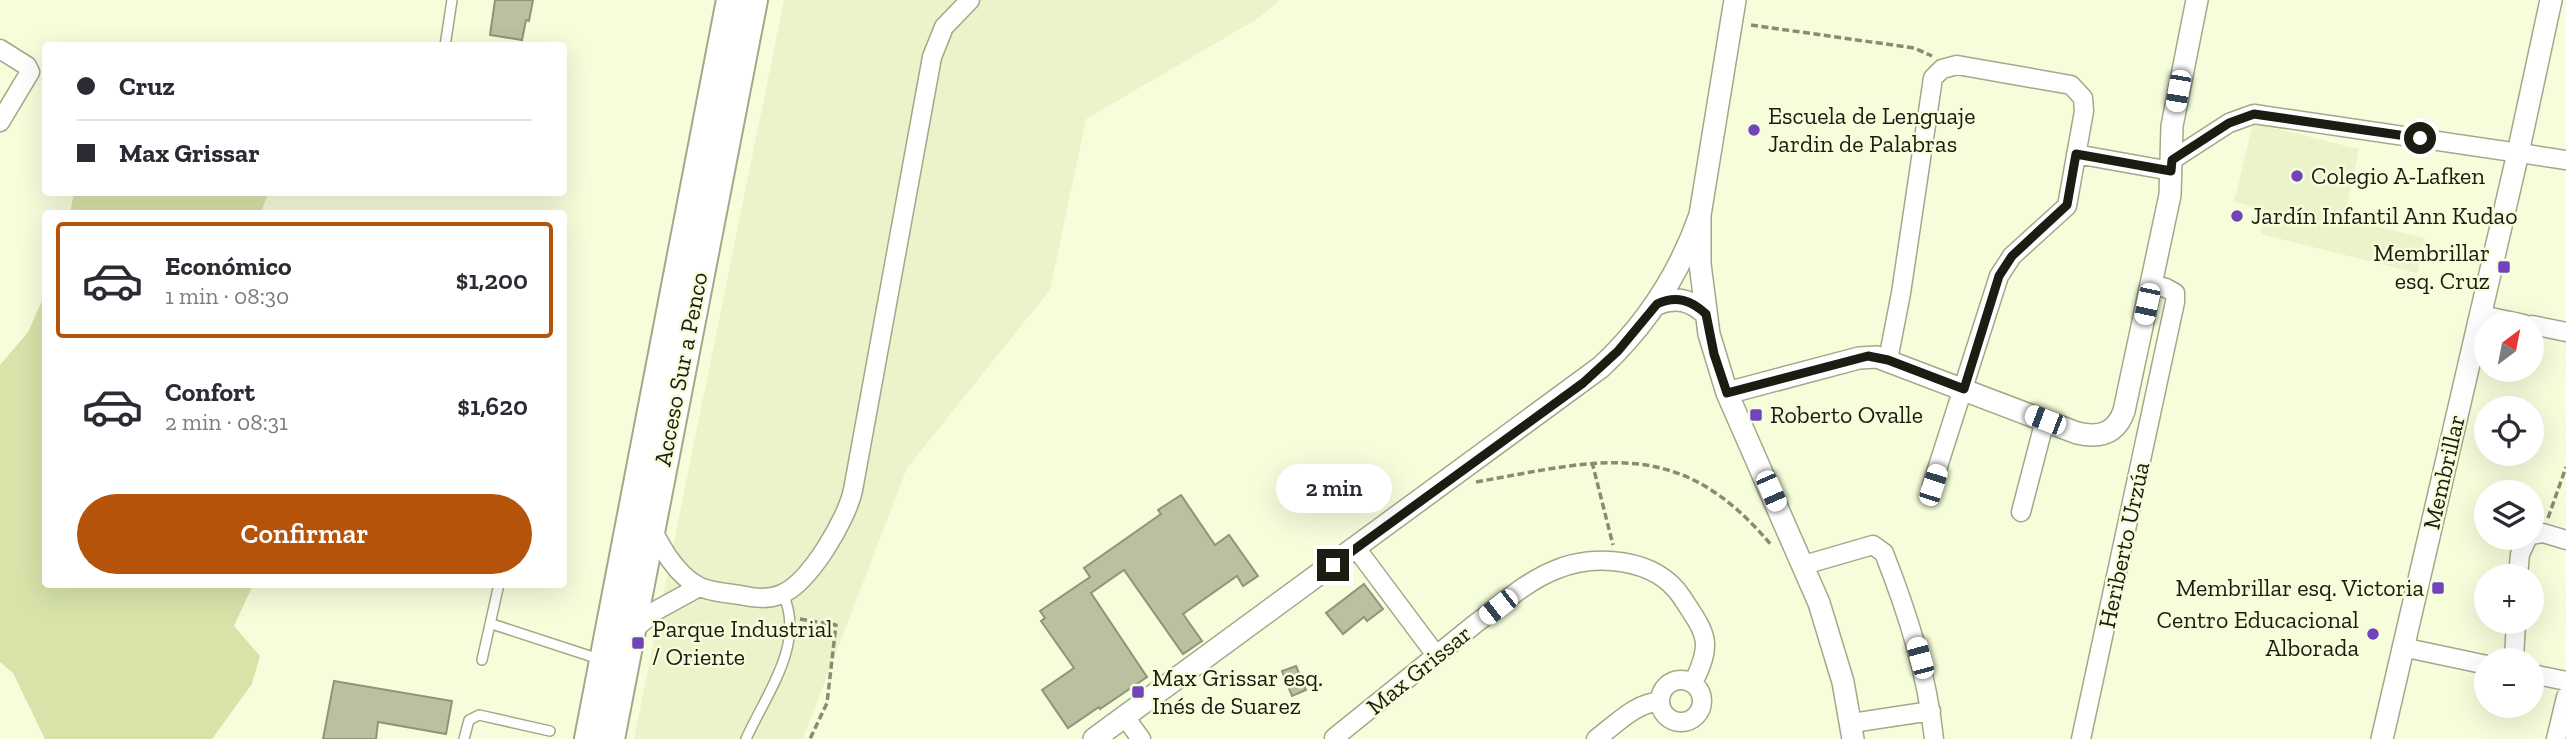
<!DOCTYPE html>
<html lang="es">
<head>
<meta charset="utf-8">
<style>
  :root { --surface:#fff; --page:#f7f7f7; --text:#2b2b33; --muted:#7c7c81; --line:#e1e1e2; --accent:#b45309 }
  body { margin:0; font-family:"Zilla Slab",serif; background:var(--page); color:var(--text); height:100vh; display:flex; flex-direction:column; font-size:26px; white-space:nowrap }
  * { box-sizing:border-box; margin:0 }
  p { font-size:23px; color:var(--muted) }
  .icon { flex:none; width:38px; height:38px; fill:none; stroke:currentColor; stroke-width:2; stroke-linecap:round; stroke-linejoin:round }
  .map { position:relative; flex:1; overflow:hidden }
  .side { position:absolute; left:42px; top:210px; width:525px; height:378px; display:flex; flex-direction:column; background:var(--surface); border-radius:7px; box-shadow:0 7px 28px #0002 }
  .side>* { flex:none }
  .hud { position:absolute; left:42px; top:42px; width:525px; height:154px; border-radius:7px; box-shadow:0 7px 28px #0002; display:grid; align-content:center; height:154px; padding:0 35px; background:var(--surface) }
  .needle { width:46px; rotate:32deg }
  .controls { position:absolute; left:2474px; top:312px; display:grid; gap:14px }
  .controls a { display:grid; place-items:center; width:70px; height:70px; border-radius:50%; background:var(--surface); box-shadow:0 7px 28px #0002; font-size:35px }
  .end { position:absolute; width:32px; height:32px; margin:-16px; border:9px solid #1a1d11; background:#fff; box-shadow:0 0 0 4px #fff }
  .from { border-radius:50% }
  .bubble { position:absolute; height:49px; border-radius:24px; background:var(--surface); box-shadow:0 7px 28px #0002; font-size:23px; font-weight:600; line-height:49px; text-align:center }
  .car { position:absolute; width:21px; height:42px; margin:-21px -10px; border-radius:9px; box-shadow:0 0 5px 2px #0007; background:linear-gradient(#fff 24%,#345 0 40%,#fff 0 76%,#345 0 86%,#fff 0) }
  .hud b { display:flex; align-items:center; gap:24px; height:66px; font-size:26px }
  .hud b+b { border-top:2px solid var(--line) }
  .hud i { width:18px; height:18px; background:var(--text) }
  ul { padding:12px 0 0; list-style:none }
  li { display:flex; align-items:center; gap:21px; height:116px; margin:0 14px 10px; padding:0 21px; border:4px solid transparent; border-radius:7px }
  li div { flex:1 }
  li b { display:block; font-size:26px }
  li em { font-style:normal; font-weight:600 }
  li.selected { border-color:var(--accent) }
  li>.icon { width:63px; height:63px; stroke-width:1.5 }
  .primary-button { display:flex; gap:14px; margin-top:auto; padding:14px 35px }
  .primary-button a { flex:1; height:80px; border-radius:42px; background:var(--accent); color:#fff; font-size:28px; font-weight:600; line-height:80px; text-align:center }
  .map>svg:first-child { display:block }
  .built { fill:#ebf3ca }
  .green { fill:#d7e3a9 }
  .building { fill:#bac1a0; stroke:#8f9576; stroke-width:2 }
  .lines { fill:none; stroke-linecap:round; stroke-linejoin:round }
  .service-casing { stroke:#a2a989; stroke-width:12 }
  .minor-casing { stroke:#a2a989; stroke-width:21 }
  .tertiary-casing { stroke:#a2a989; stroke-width:24 }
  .primary-casing { stroke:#a2a989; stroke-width:32 }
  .path { stroke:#878c75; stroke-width:3.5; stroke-dasharray:7 3.5; stroke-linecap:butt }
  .service { stroke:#fff; stroke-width:9 }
  .minor { stroke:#fff; stroke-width:18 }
  .tertiary { stroke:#fff; stroke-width:21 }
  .primary { stroke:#fff; stroke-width:28 }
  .route { stroke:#1a1d11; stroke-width:9 }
  .poi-dot { fill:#7244bc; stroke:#f6fddb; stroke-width:2.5 }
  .labels { text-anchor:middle; stroke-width:5; stroke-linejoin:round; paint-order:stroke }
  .poi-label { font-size:24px; fill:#1a1d11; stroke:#f6fddb; text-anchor:start }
  .street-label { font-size:24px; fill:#1a1d11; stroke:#f6fddb }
</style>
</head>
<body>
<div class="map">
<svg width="2566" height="739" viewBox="0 0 2566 739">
  <rect width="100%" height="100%" fill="#f6fddb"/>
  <path class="built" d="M784,0h496l-23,19 -171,100 -36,171 -143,178 -104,271h-169z
    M2253,123l106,26 -15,70 81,19 -8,35 -156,-39 5,-24 -32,-8z"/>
  <path class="green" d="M74,193v-1l194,1 -7,20h-191z
    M45,294l1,290 207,1 -19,41 26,30 -8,28 -40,55h-167l-32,-66 -13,-11v-297l28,-33z"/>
  <path class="building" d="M495,0h38l-4,21 -3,-1 -4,20 -32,-5z
    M1181,495l34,50 14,-10 29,41 -15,10 -6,-10 -54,38 19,27 -19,13 -59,-84 -33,23 56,84 -47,32 -1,-2 -31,21 -26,-38 32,-22 -33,-47 4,-3 -5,-7 50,-34 -6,-9 77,-54 -3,-4z
    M1364,584l19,25 -16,12 -3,-4 -21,17 -17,-21z
    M1296,666l10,24 -14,6 -10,-25z
    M334,681l118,20 -6,33 -68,-12 -2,17h-53z"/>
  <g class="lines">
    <g class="service-casing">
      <path id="service" d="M445,46l7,-46
        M492,624l107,35
        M482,660l17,-76
        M464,739l5,-19 10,-5 71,16
        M746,739c20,-45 60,-95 37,-145"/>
    </g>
    <g class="minor-casing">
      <path id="minor" d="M0,49l27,17 3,6 -30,50
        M2076,154l95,17
        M2172,160l57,-37 25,-9 312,46
        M2481,315l43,9
        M2532,325l34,7
        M1888,360l13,-67 32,-215 9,-9 15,-4 114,20 12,13 1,13 -17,95 -55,50 -13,20 -67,209
        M2021,512l24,-92
        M651,527c11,22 25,47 47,59 11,6 29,7 42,9 14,3 28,5 42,-1 28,-12 65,-75 71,-104l79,-433 12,-30 26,-27
        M2532,535l11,-2 23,7
        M1356,548l80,107
        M1804,565l69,-20 11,8c24,61 43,121 50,186
        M2518,576l2,-22 8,-17
        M632,631l25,-21 42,-23
        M2402,647l85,18
        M2514,660l2,-39
        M2532,674l34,7
        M1660 701a21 21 0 1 1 42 0a21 21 0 1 1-42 0Z
        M1125,717l16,22
        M1852,723l79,-12
        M1334,738c47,-38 94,-76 141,-114 26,-19 50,-42 80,-54 40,-17 100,-12 126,26 25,38 33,45 12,87
        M1596,739c18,-13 41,-38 64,-37
        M2081,739l94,-437v-9l-9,-5 -15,-4
        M2556,739l10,-42"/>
    </g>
    <g class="tertiary-casing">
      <path id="tertiary" d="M1735,0l-35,215v49l9,70 18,59 92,210 24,79 10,57
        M1657,304c19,-8 34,-4 49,10
        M1727,393l132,-35 18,-1 200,76c22,5 39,1 47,-22l46,-216 2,-69 25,-126
        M1094,739l507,-372c46,-43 78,-92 99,-152
        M2382,739l136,-586 33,-153"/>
    </g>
    <g class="primary-casing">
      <path id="primary" d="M589,739l142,-739
        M610,739l143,-739"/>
    </g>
    <path class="path" d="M1751,25l163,23 18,8
      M1592,462l21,83
      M1476,482c125,-22 203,-48 296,64
      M2548,518l18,-51
      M800,619l36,6 -9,78 -17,36"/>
    <use href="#service" class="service"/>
    <use href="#minor" class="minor"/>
    <use href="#tertiary" class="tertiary"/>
    <use href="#primary" class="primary"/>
  </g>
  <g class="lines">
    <path class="route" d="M1333,565l250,-182 35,-32 39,-47c19,-9 34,-4 49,10l8,40 13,39 141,-37 20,4 76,29 35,-113 13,-20 55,-51 9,-51 95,17 1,-11 57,-37 25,-9 166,24"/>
  </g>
  <g class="poi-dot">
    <circle cx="1754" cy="130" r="7"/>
    <circle cx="2297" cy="176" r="7"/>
    <circle cx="2237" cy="216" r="7"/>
    <rect x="2497" y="260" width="14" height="14" rx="3.5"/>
    <rect x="1749" y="408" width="14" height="14" rx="3.5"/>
    <rect x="2431" y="581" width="14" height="14" rx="3.5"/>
    <circle cx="2373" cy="634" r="7"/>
    <rect x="631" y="636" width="14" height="14" rx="3.5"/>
    <rect x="1131" y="685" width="14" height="14" rx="3.5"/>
  </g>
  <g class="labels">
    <g class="poi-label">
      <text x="1768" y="124">Escuela de Lenguaje<tspan x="1768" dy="28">Jardin de Palabras</tspan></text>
      <text x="2311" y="184">Colegio A-Lafken</text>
      <text x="2251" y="224">Jardín Infantil Ann Kudao</text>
      <text x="2490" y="261" text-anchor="end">Membrillar<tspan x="2490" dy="28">esq. Cruz</tspan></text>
      <text x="1770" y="423">Roberto Ovalle</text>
      <text x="2424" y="596" text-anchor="end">Membrillar esq. Victoria</text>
      <text x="2359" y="628" text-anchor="end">Centro Educacional<tspan x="2359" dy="28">Alborada</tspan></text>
      <text x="652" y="637">Parque Industrial<tspan x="652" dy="28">/ Oriente</tspan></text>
      <text x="1152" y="686">Max Grissar esq.<tspan x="1152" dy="28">Inés de Suarez</tspan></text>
    </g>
    <g class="street-label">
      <text transform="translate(681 369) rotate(-79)" y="8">Acceso Sur a Penco</text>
      <text transform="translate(2444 472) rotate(-77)" y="8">Membrillar</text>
      <text transform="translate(2124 545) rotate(-78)" y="8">Heriberto Urzúa</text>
      <text transform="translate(1419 670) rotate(-39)" y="8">Max Grissar</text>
    </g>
  </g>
</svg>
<div class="controls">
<a><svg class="needle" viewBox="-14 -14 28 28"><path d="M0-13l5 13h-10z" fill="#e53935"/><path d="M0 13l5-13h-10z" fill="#7c7c81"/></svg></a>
<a><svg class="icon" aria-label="locate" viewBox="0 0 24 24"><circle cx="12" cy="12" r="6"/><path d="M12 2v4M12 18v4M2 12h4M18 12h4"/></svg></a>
<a><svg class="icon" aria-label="layers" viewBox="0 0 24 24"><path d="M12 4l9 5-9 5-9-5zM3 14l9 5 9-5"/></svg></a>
<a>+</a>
<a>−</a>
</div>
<i class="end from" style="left:2420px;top:138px"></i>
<i class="end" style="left:1333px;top:565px"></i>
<div class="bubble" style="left:1276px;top:464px;width:116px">2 min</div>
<i class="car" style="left:2178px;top:91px;rotate:190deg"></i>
<i class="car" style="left:2147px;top:304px;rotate:192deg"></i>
<i class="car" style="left:2045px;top:420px;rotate:291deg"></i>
<i class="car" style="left:1933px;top:485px;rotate:18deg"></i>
<i class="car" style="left:1771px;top:491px;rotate:156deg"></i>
<i class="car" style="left:1498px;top:607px;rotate:232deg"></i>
<i class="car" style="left:1920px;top:658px;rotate:345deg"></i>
<div class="hud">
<b><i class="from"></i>Cruz</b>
<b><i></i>Max Grissar</b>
</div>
<section class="side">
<ul>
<li class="selected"><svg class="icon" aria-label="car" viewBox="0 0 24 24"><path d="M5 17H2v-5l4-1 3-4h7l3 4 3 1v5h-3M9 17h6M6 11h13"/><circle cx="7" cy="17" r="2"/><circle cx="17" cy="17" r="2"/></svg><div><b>Económico</b><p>1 min · 08:30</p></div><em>$1,200</em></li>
<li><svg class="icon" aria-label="car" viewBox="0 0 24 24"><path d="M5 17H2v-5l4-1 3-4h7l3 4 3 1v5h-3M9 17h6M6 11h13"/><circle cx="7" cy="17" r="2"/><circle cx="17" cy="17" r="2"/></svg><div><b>Confort</b><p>2 min · 08:31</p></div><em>$1,620</em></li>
</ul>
<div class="primary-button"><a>Confirmar</a></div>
</section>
</div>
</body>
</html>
